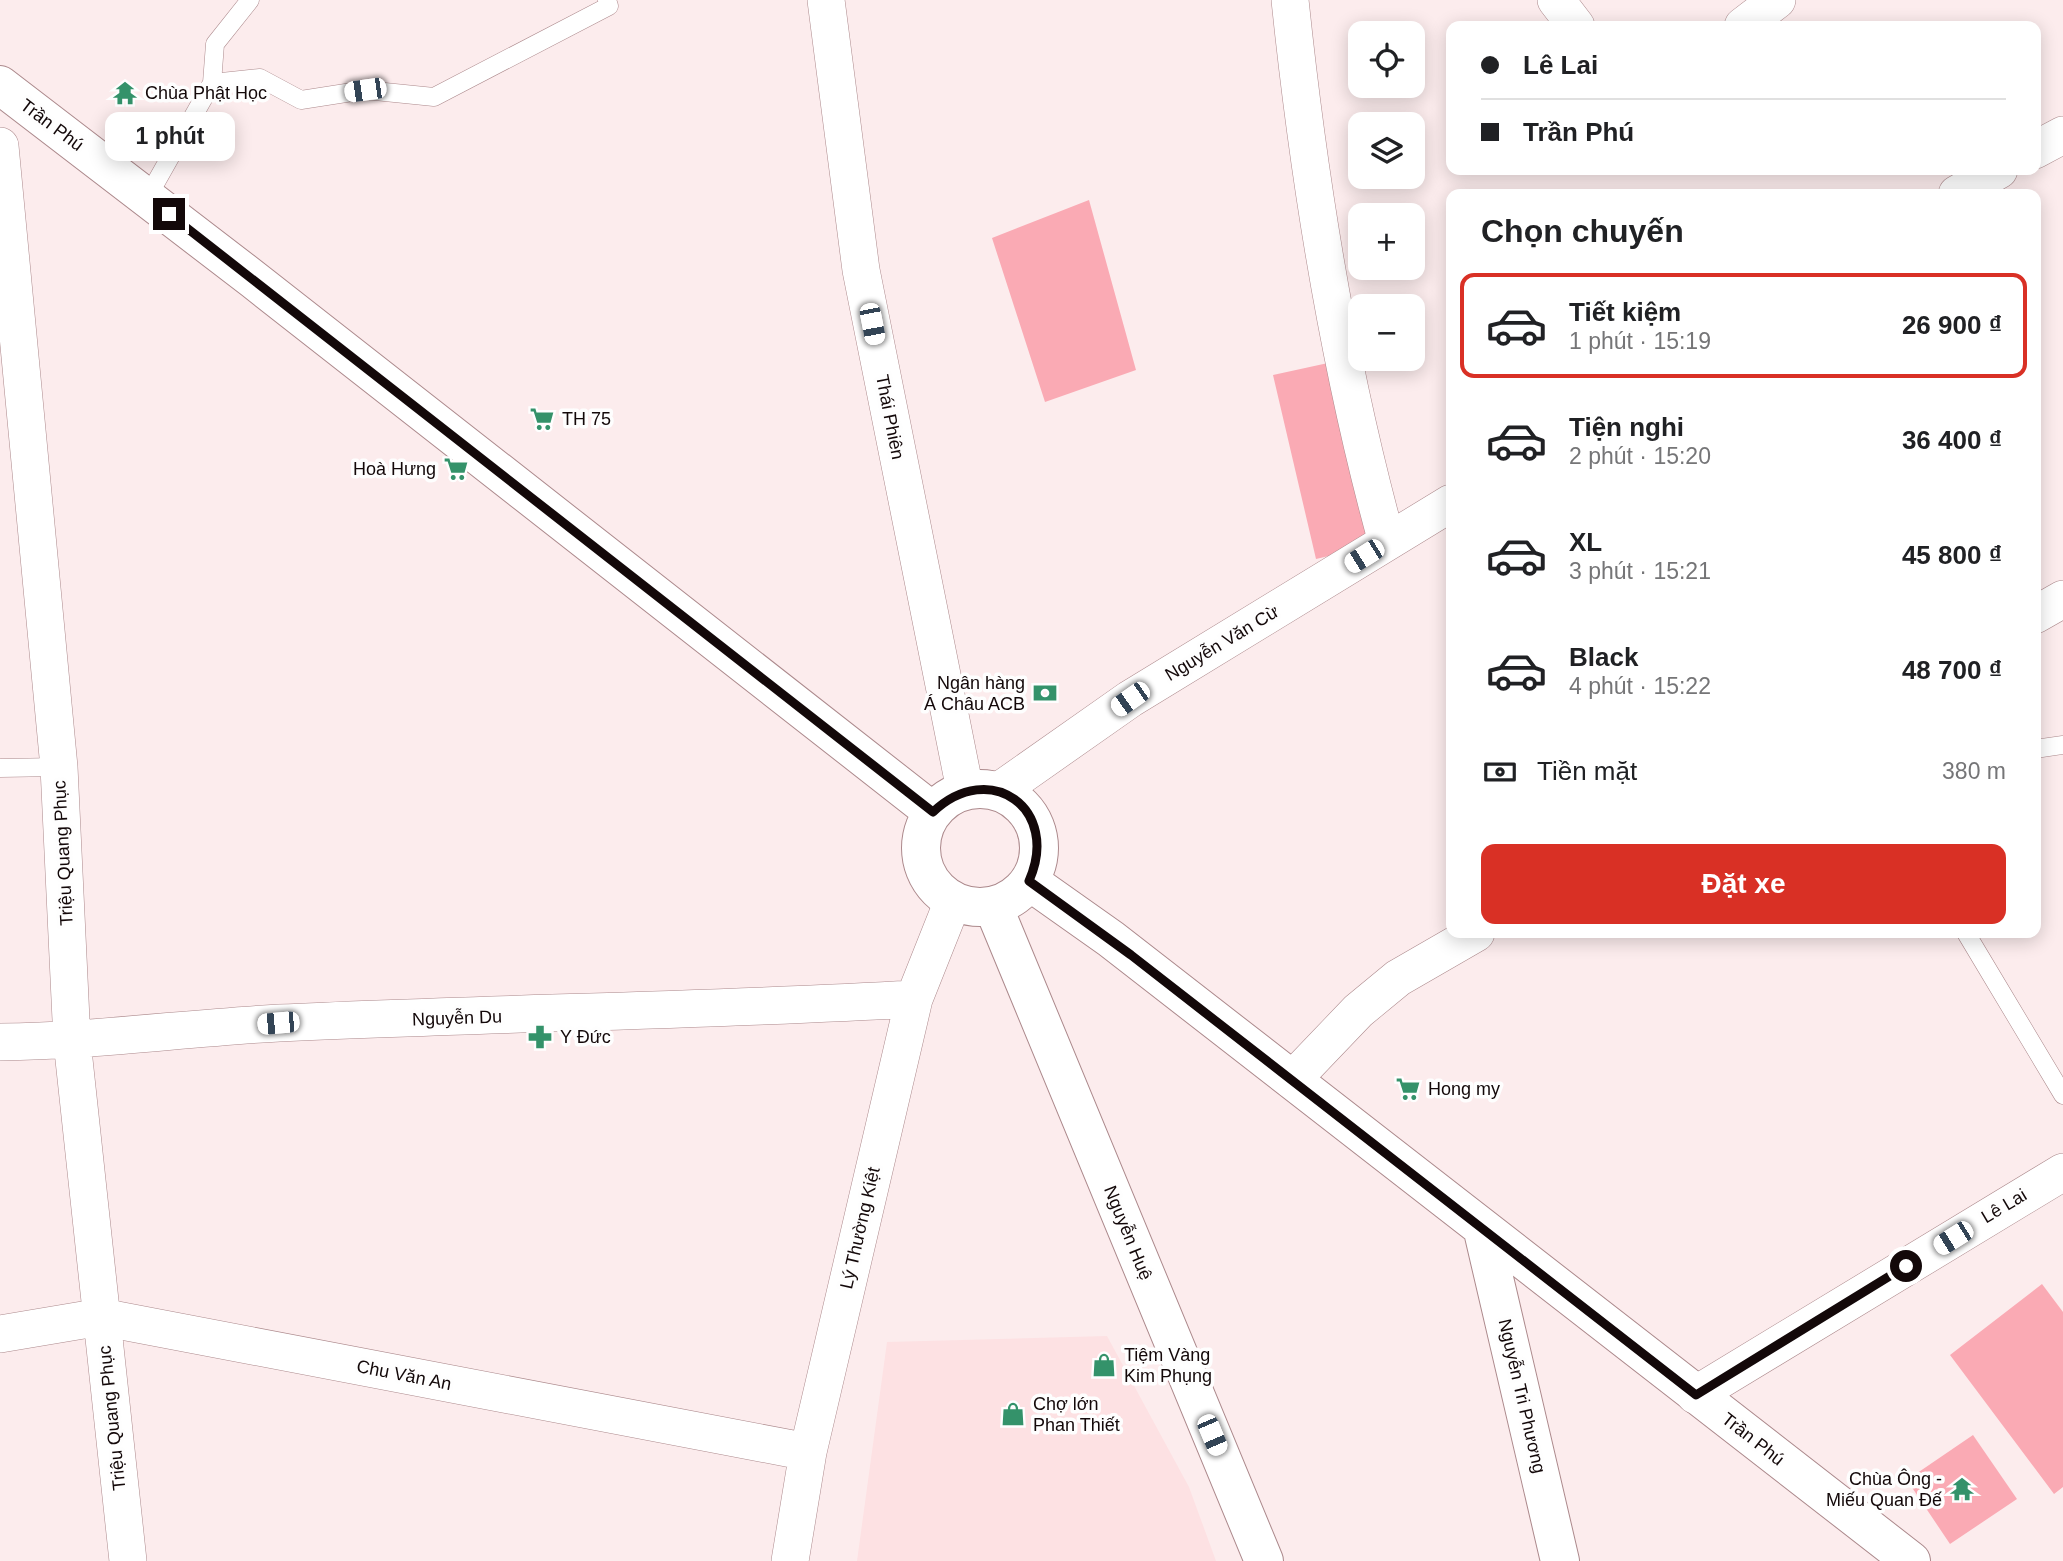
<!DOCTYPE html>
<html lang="vi">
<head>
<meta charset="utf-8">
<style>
  :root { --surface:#fff; --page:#f2f2f2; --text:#202124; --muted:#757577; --line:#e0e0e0; --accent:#d93025 }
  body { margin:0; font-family:Helvetica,sans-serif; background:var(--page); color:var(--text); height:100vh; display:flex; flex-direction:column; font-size:26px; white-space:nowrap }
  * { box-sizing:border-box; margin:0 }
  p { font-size:23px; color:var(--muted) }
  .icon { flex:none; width:38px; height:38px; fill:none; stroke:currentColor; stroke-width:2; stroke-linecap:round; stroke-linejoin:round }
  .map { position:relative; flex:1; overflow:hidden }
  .details { position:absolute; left:1446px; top:189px; width:595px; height:749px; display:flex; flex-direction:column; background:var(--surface); border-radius:14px; box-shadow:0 4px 18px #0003 }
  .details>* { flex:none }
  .top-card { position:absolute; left:1446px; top:21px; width:595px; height:154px; border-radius:14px; box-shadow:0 4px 18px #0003; display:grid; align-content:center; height:154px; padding:0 35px; background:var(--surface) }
  .buttons { position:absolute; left:1348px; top:21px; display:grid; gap:14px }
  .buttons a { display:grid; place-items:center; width:77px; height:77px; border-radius:14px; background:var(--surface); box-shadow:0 4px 18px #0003; font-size:35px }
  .end { position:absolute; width:32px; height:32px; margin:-16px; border:9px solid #130809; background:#fff; box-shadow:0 0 0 4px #fff }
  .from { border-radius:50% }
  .bubble { position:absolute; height:49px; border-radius:14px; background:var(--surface); box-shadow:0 4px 18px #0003; font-size:23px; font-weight:600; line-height:49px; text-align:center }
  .car { position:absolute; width:21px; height:42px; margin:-21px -10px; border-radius:9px; box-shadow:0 0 5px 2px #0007; background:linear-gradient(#fff 24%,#345 0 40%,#fff 0 76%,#345 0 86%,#fff 0) }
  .top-card b { display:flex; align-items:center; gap:24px; height:66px; font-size:26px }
  .top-card b+b { border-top:2px solid var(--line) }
  .top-card i { width:18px; height:18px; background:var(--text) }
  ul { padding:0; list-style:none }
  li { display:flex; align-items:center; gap:21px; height:105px; margin:0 14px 10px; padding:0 21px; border:4px solid transparent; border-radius:14px }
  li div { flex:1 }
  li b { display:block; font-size:26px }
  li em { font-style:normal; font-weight:600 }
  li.selected { border-color:var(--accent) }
  li>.icon { width:63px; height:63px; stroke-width:1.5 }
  h2 { padding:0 35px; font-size:32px; line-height:84px }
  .pay { display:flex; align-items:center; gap:18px; height:77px; padding:0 35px; font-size:26px }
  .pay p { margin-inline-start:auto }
  .action { display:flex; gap:14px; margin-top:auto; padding:14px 35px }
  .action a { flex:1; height:80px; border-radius:14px; background:var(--accent); color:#fff; font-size:28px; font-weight:600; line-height:80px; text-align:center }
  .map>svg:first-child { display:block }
  .built { fill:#fde1e3 }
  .building { fill:#faaab4 }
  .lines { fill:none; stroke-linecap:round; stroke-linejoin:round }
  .lane-casing { stroke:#ac898c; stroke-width:19 }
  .street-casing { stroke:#ac898c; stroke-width:38 }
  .secondary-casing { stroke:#ac898c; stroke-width:40 }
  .lane { stroke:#fff; stroke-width:18 }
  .street { stroke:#fff; stroke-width:37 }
  .secondary { stroke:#fff; stroke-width:38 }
  .route { stroke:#130809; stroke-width:9 }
  .labels { text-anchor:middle; stroke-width:7; stroke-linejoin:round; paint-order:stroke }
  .poi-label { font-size:18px; fill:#130809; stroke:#fefefe; text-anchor:start }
  .street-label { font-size:18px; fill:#130809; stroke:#fefefe }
</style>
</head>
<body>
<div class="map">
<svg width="2063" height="1561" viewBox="0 0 2063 1561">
  <rect width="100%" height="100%" fill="#fceced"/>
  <path class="built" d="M1107,1336l82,151 27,74h-359l30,-219z"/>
  <path class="building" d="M1089,200l47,170 -91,32 -53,-164z
    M1328,363l43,183 -55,13 -43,-184z
    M2042,1284l21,28v175l-9,7 -104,-139z
    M1973,1435l44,64 -67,45 -43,-64z"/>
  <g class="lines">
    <g class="lane-casing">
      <path id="lane" d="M212,83l48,-5 41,22 64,-10 69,7 175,-91 -2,-6
        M147,198l65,-115 3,-39 35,-44
        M2035,749l28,-4
        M0,768l59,-1
        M1966,933l97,162"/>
    </g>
    <g class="street-casing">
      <path id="street" d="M826,0l35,270 104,520
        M1290,0c19,182 48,365 97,542
        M1556,0l20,26
        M1743,26l34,-26
        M0,146l59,621 13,274 56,520
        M2035,150l28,-15
        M1957,194l42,-24
        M2035,615l28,-16
        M999,791l131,-92 321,-196
        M0,1042c94,-1 186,-14 279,-19 212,-10 423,-12 635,-24
        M1292,1080l66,-69 40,-33 78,-45
        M0,1334l101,-17 707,135
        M1695,1395l368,-223
        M790,1561l18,-109 106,-453 39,-98"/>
    </g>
    <g class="secondary-casing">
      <path id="secondary" d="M0,85l254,195 679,532
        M921 848a59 59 0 1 1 118 0a59 59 0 1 1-118 0Z
        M1029,881l82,58 800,622
        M993,906l271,655
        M1483,1231l77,330"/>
    </g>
    <use href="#lane" class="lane"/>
    <use href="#street" class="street"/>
    <use href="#secondary" class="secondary"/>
  </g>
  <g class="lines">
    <path class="route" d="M169,214l764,598c57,-54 128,-3 96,69l102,74 565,440 210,-129"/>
  </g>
  <defs>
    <g id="temple-bare" transform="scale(1.89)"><path d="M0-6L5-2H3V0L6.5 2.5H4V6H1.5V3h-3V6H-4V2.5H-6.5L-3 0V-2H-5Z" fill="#34926a" stroke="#fefefe" stroke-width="2.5" paint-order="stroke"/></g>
    <g id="supermarket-bare" transform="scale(1.89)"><path d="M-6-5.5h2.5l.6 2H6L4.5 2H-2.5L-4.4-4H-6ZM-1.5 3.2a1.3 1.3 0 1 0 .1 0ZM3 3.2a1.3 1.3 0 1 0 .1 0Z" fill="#34926a" stroke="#fefefe" stroke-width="2.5" paint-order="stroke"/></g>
    <g id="bank-bare" transform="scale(1.89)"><path d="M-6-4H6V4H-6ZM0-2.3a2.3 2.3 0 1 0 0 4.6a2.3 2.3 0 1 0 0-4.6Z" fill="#34926a" stroke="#fefefe" stroke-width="2.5" paint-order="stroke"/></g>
    <g id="pharmacy-bare" transform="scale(1.89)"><path d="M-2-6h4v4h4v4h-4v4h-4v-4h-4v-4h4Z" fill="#34926a" stroke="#fefefe" stroke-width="2.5" paint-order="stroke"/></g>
    <g id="shop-bare" transform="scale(1.89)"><path d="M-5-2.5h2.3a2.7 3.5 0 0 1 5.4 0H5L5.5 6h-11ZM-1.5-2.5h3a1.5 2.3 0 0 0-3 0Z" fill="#34926a" stroke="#fefefe" stroke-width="2.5" paint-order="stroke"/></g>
  </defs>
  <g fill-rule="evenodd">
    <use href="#temple-bare" x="125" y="93"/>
    <use href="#supermarket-bare" x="542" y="419"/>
    <use href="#supermarket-bare" x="456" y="469"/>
    <use href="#bank-bare" x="1045" y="693"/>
    <use href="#pharmacy-bare" x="540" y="1037"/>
    <use href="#supermarket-bare" x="1408" y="1089"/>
    <use href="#shop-bare" x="1104" y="1365"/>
    <use href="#shop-bare" x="1013" y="1414"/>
    <use href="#temple-bare" x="1962" y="1489"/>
  </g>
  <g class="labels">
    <g class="poi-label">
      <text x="145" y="99">Chùa Phật Học</text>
      <text x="562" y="425">TH 75</text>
      <text x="436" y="475" text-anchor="end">Hoà Hưng</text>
      <text x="1025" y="689" text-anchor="end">Ngân hàng<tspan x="1025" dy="21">Á Châu ACB</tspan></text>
      <text x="560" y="1043">Y Đức</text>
      <text x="1428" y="1095">Hong my</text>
      <text x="1124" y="1361">Tiệm Vàng<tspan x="1124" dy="21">Kim Phụng</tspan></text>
      <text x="1033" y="1410">Chợ lớn<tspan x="1033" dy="21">Phan Thiết</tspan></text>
      <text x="1942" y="1485" text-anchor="end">Chùa Ông -<tspan x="1942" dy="21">Miếu Quan Đế</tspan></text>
    </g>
    <g class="street-label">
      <text transform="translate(52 125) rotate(37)" y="6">Trần Phú</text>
      <text transform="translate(890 417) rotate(79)" y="6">Thái Phiên</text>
      <text transform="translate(1222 643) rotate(-31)" y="6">Nguyễn Văn Cừ</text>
      <text transform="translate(63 853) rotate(-93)" y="6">Triệu Quang Phục</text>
      <text transform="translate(457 1018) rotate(-2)" y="6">Nguyễn Du</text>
      <text transform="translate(2004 1206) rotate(-31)" y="6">Lê Lai</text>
      <text transform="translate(860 1228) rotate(-77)" y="6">Lý Thường Kiệt</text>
      <text transform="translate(1128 1233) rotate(68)" y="6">Nguyễn Huệ</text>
      <text transform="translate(404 1375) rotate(11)" y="6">Chu Văn An</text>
      <text transform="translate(1522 1396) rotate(77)" y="6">Nguyễn Tri Phương</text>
      <text transform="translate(112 1418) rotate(-96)" y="6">Triệu Quang Phục</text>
      <text transform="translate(1753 1439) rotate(38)" y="6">Trần Phú</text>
    </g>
  </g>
</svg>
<div class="buttons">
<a><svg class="icon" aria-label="locate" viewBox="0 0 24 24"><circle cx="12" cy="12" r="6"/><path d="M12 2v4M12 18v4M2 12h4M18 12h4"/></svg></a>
<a><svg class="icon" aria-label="layers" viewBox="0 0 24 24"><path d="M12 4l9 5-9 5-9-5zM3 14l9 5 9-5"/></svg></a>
<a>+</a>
<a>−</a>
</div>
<i class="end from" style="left:1906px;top:1266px"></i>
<i class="end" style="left:169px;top:214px"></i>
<div class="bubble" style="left:105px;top:112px;width:130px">1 phút</div>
<i class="car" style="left:365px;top:90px;rotate:262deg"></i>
<i class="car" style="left:872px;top:324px;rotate:169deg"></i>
<i class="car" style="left:1364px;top:556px;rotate:238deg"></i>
<i class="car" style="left:1130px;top:699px;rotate:235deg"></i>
<i class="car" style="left:278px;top:1023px;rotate:265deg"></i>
<i class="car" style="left:1953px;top:1238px;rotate:238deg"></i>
<i class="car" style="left:1212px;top:1435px;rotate:157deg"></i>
<div class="top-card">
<b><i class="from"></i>Lê Lai</b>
<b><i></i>Trần Phú</b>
</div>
<section class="details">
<h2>Chọn chuyến</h2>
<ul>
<li class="selected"><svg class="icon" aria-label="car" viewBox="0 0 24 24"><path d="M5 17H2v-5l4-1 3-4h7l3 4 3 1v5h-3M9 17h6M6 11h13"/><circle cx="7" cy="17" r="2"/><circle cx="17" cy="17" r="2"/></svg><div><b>Tiết kiệm</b><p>1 phút · 15:19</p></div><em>26 900 ₫</em></li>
<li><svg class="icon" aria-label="car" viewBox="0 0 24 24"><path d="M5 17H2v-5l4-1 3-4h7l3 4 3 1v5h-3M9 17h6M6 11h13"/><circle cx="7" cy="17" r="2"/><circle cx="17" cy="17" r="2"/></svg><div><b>Tiện nghi</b><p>2 phút · 15:20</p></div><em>36 400 ₫</em></li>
<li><svg class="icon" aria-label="car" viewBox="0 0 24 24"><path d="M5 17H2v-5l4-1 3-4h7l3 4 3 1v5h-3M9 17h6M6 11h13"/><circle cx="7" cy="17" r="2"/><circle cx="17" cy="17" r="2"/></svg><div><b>XL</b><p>3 phút · 15:21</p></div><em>45 800 ₫</em></li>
<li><svg class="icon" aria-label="car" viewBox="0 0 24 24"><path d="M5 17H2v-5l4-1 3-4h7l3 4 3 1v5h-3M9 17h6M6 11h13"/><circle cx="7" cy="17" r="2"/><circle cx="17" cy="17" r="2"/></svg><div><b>Black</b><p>4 phút · 15:22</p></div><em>48 700 ₫</em></li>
</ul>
<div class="pay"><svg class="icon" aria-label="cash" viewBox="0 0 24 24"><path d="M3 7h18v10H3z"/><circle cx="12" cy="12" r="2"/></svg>Tiền mặt<p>380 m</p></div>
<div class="action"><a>Đặt xe</a></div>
</section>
</div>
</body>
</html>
